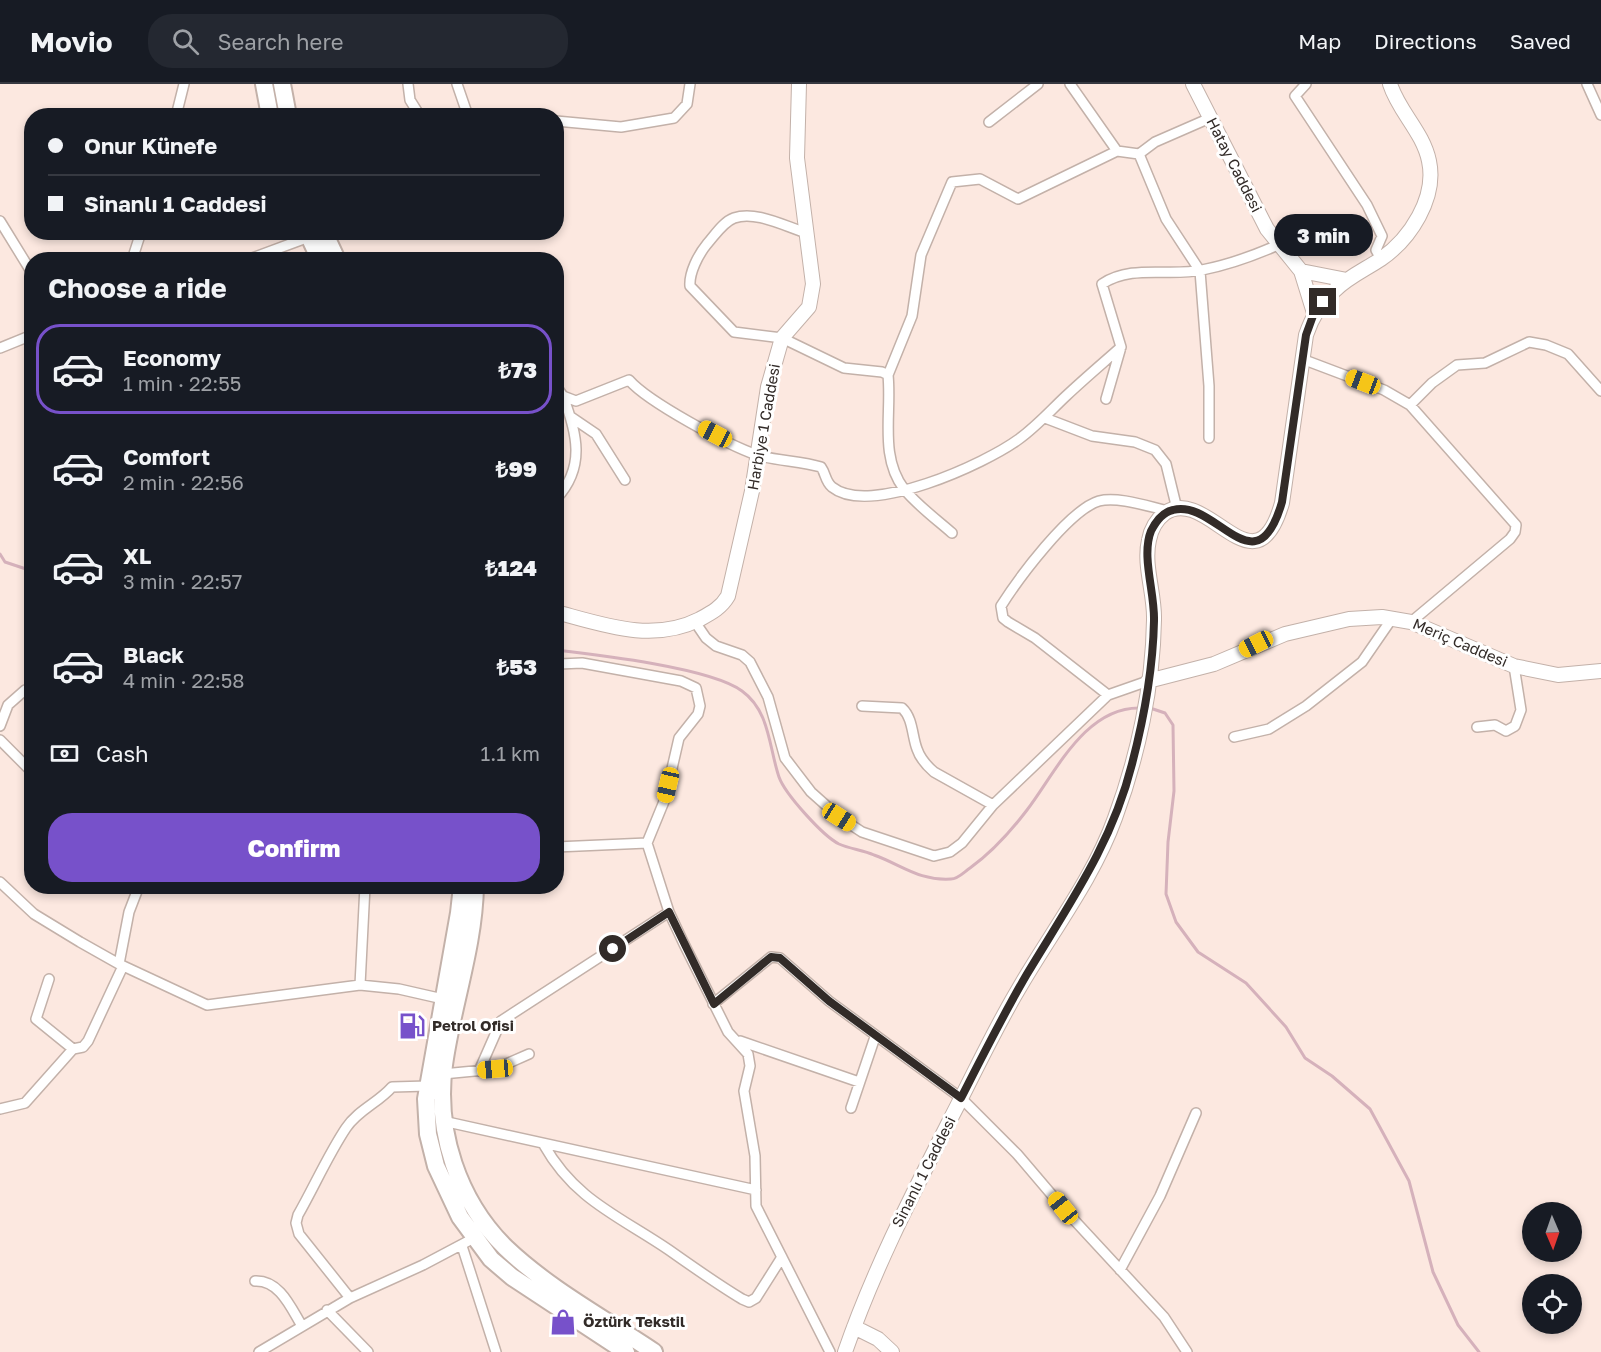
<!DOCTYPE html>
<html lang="en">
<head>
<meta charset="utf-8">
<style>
  :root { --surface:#171b24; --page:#242831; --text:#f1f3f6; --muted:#9ea1a6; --line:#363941; --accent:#7751ca }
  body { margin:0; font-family:"Golos Text",sans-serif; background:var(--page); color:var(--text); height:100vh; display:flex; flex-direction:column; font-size:22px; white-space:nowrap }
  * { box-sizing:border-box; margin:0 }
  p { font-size:20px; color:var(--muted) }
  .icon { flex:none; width:33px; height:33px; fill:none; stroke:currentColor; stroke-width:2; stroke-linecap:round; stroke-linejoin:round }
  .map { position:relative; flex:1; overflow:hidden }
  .details { position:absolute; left:24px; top:168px; width:540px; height:642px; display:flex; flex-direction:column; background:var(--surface); border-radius:24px; box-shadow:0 3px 9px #0003 }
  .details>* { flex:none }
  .banner { position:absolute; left:24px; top:24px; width:540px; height:132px; border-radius:24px; box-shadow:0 3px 9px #0003; display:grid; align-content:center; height:132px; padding:0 24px; background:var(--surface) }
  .needle { width:39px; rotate:178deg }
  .fabs { position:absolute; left:1522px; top:1118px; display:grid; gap:12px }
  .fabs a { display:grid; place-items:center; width:60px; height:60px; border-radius:50%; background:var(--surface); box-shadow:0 3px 9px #0003; font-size:30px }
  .end { position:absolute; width:27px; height:27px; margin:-14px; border:8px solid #322b28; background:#fff; box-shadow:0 0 0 3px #fff }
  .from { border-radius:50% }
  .bubble { position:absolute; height:42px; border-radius:21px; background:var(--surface); box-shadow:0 3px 9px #0003; font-size:20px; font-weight:800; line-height:42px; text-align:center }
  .car { position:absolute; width:18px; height:36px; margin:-18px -9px; border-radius:8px; box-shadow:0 0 4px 2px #0007; background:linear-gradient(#f5c518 24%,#345 0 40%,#f5c518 0 76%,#345 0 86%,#f5c518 0) }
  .banner b { display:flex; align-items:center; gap:21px; height:57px; font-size:22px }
  .banner b+b { border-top:2px solid var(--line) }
  .banner i { width:15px; height:15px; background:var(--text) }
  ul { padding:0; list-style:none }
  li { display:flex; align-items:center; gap:18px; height:90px; margin:0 12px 9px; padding:0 12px; border:3px solid transparent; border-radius:24px }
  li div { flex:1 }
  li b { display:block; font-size:22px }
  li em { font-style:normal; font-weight:800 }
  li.selected { border-color:var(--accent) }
  li>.icon { width:54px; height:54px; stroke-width:1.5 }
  h2 { padding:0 24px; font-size:27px; line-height:72px }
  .pay { display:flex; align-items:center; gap:15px; height:66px; padding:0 24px; font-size:22px }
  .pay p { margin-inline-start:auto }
  .button { display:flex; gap:12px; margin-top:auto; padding:12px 24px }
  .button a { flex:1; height:69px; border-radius:24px; background:var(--accent); color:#fff; font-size:24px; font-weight:800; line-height:69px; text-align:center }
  header { display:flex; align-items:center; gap:36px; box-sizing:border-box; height:84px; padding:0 30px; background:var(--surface); border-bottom:2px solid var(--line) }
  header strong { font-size:28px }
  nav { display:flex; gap:33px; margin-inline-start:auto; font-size:21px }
  .search { width:420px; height:54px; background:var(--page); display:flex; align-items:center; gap:15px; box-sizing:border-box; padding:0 21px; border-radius:24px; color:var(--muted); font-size:22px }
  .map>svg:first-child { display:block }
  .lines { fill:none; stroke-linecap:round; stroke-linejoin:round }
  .stream { stroke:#d5b1bb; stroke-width:3 }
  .street-casing { stroke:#c3b1a9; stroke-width:12 }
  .secondary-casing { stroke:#c3b1a9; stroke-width:16 }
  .highway-casing { stroke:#c3b1a9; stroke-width:20 }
  .street { stroke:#fff; stroke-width:9 }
  .secondary { stroke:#fff; stroke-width:14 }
  .highway { stroke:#fff; stroke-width:16 }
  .route { stroke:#322b28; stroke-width:8 }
  .labels { text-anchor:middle; stroke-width:6; stroke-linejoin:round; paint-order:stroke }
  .street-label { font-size:15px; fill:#322b28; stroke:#fff }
  .poi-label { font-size:15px; font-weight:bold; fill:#322b28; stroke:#fff; text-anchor:start }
</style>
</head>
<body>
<header>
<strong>Movio</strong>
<div class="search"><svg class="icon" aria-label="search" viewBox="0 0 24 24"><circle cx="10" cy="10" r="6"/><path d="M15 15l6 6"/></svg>Search here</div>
<nav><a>Map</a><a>Directions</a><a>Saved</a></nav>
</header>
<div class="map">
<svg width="1601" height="1268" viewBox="0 0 1601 1268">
  <rect width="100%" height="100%" fill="#fce8e0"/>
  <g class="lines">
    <path class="stream" d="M0,470l5,8 27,9
      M556,566c43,5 155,18 186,41 28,20 27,57 37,86 6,17 44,59 60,67 11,5 24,6 35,11 28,10 45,26 77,24 7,0 13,-7 19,-11 21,-15 41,-37 57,-58 29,-38 58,-103 113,-102
      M1150,624l15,5 8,12 1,66 -6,51 -2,52 10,28 22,30 48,31 40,44 19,31 27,18 38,33 39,72 24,91 25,53 21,27"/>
    <g class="street-casing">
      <path id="street" d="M408,0l2,16 10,16
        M457,0l11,32
        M1070,0l47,67
        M1306,0l-11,12 72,109 15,31 -6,14 5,9
        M1587,0l14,31
        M176,32l8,-32
        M556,37l65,6 53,-9 13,-14 3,-20
        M989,38l49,-38
        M1139,70l27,65 34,52 9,115v52
        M0,137l32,52
        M807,149c-21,-6 -51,-23 -73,-15 -11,4 -19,17 -27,26 -9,11 -18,29 -17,42l44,46 48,6 62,30 38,4 6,3c4,38 -9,81 16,114 13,16 32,30 48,44
        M132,176l9,-28
        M247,176l62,-23
        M0,264l32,-13
        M1302,275l82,31 26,15 106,120 -1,7 -5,7 -99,83
        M888,291l24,-59 9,-61 31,-73 28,-3 38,20 99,-48 22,3 16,-12 55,-24
        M556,302l7,10 13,5 53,-21c19,22 99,65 128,75 21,6 44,6 64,12 5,7 4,14 11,20 37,30 153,-23 187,-48 18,-13 32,-29 47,-43 18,-17 37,-33 55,-49l-19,-63c30,-20 67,-7 100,-14 26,-5 51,-14 76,-25
        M1106,315l15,-52
        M1410,321l22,-22 25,-18 28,-2 44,-21 17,3 22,9 33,37
        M571,333l25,17 29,46
        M1045,334l47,18 43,6 20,8 11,14 11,45
        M556,415c30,-32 21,-66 7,-103
        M695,538l11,16 10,8 26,9 8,7 18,35 17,61 26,34 28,25 23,15 72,24 16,-4 12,-9 31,-38 115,-110 40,-14
        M559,580l23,-1 99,18 15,7 4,18 -2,8 -19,24 -14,61 -18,44 22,69 15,32 44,88 20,22 2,12 -6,25 11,65 1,50 74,146
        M1108,611l-73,-57 -27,-16 -5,-4 -2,-12c17,-27 68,-96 98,-105 19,-5 51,6 70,10
        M862,622l40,2c11,10 10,28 15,41 3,9 10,17 17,23l59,33
        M0,642l8,-21 17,-15h7
        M1477,643l18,-2 11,6 9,-5 6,-16 -7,-44
        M1234,653l35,-8 37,-23 56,-44 31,-45
        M0,656l32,32
        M556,763l91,-4
        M0,798l34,32 46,28 39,22 88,41 153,-20 39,4 44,10
        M119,880l10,-52 10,-26
        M49,895l-13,40 37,30
        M360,901l5,-99
        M713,920l58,-47 9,1 49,43 132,97 56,56 46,54 101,109 23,35
        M740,957l119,41
        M479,987l22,-50 168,-109
        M443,990l52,-5 34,-15
        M851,1024l24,-71
        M0,1025l25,-6 48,-54 10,-2 5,-6 35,-75
        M443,1037l313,69
        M544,1061c31,55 75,71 125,105 24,17 48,34 73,49l7,3 7,-4 26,-41
        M462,1162l34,106
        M1120,1186l40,-74 36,-83
        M255,1197c25,-1 36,27 47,45
        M350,1214l-51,-64 -3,-11 2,-8c16,-28 30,-60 48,-87 12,-18 32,-25 46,-41l36,-1
        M327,1226l41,42
        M259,1268l91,-54 73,-33 51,-27"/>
    </g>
    <g class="secondary-casing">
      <path id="secondary" d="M1193,0l74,145 34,42
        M1314,229l-13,-42 46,9
        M556,528c48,13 97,31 144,7 11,-6 21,-11 28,-23l24,-105 16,-104 14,-49 27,-31 4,-23 -16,-126 2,-74
        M1148,597l66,-17 71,-30 64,-15 33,-2 29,5 103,44 44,9 43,-4
        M854,1243l24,12 14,13
        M845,1268c28,-81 67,-157 106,-234 22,-42 42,-86 67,-128 32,-56 75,-111 97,-172 23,-62 38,-132 39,-198 1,-26 -11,-55 -5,-80 2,-11 7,-20 16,-27 43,-29 90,84 117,-10l24,-168c6,-18 14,-32 29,-45 13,-13 31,-21 46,-31 29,-20 56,-61 48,-98 -6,-29 -30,-49 -39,-77"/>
    </g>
    <g class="highway-casing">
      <path id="highway" d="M264,0l6,32
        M282,0l6,32
        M307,148l13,28
        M324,148l13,28
        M462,802l-3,27 -33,186 2,35 8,32 24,51 31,42 21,18 114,75
        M475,802c-1,61 -23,120 -31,179 -9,66 14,136 62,183 43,41 99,71 148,104"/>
    </g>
    <use href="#street" class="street"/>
    <use href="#secondary" class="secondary"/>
    <use href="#highway" class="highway"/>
  </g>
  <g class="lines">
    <path class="route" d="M613,865l56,-37 45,92 57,-47 9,1 49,43 132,97c21,-41 42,-83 66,-124 42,-70 85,-130 105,-210 12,-46 21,-96 22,-143 1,-28 -13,-65 -3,-90 5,-10 12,-19 22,-21 43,-12 83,82 109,-8l24,-167 8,-22 9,-11"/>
  </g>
  <defs>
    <g id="fuel-bare" transform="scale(2.07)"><path d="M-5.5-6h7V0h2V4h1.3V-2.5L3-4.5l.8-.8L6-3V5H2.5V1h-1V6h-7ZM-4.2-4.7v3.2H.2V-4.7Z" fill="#7751ca" stroke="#fff" stroke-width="2.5" paint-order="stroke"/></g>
    <g id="shop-bare" transform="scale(2.07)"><path d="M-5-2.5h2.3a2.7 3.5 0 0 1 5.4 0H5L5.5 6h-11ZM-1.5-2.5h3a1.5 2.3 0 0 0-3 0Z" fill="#7751ca" stroke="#fff" stroke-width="2.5" paint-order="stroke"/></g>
  </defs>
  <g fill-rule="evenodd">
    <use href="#fuel-bare" x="412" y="942"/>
    <use href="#shop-bare" x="563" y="1238"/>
  </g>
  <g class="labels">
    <g class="street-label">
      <text transform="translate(1234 81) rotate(63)" y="5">Hatay Caddesi</text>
      <text transform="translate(764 343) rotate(-80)" y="5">Harbiye 1 Caddesi</text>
      <text transform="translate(1460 559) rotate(23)" y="5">Meriç Caddesi</text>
      <text transform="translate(924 1088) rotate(-63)" y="5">Sinanlı 1 Caddesi</text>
    </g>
    <g class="poi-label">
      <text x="432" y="947">Petrol Ofisi</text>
      <text x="583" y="1243">Öztürk Tekstil</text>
    </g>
  </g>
</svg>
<div class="fabs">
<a><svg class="needle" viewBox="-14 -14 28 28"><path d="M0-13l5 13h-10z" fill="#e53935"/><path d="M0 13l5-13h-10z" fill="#9ea1a6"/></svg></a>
<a><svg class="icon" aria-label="locate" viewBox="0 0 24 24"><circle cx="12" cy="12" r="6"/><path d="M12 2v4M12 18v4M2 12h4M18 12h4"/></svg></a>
</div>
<i class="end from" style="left:613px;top:865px"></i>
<i class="end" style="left:1323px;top:218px"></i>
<div class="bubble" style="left:1274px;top:130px;width:99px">3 min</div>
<i class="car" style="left:1363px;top:298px;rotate:291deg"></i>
<i class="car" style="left:715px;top:350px;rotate:298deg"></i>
<i class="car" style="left:1256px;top:560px;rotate:243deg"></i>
<i class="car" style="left:668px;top:701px;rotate:193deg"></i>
<i class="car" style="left:839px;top:733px;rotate:122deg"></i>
<i class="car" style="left:495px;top:985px;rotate:265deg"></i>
<i class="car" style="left:1063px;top:1124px;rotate:321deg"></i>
<div class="banner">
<b><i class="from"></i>Onur Künefe</b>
<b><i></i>Sinanlı 1 Caddesi</b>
</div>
<section class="details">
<h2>Choose a ride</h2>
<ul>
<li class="selected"><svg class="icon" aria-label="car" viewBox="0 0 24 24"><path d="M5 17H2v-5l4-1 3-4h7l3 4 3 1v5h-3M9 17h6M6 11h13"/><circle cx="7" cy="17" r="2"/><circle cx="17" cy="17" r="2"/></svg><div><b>Economy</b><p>1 min · 22:55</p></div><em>₺73</em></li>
<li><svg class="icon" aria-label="car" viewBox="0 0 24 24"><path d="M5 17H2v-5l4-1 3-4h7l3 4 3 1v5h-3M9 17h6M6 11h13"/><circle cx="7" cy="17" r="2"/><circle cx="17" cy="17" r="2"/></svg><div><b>Comfort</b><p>2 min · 22:56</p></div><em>₺99</em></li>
<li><svg class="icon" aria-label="car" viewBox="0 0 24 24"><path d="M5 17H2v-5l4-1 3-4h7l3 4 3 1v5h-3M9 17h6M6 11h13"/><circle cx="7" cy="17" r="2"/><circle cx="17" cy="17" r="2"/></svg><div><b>XL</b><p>3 min · 22:57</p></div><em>₺124</em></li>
<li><svg class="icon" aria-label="car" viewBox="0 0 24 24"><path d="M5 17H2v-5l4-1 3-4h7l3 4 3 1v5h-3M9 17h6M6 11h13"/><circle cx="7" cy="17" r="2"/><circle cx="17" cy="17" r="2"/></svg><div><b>Black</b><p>4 min · 22:58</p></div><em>₺53</em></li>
</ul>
<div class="pay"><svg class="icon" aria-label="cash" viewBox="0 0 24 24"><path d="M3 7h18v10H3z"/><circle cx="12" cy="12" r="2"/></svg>Cash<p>1.1 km</p></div>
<div class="button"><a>Confirm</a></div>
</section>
</div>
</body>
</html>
